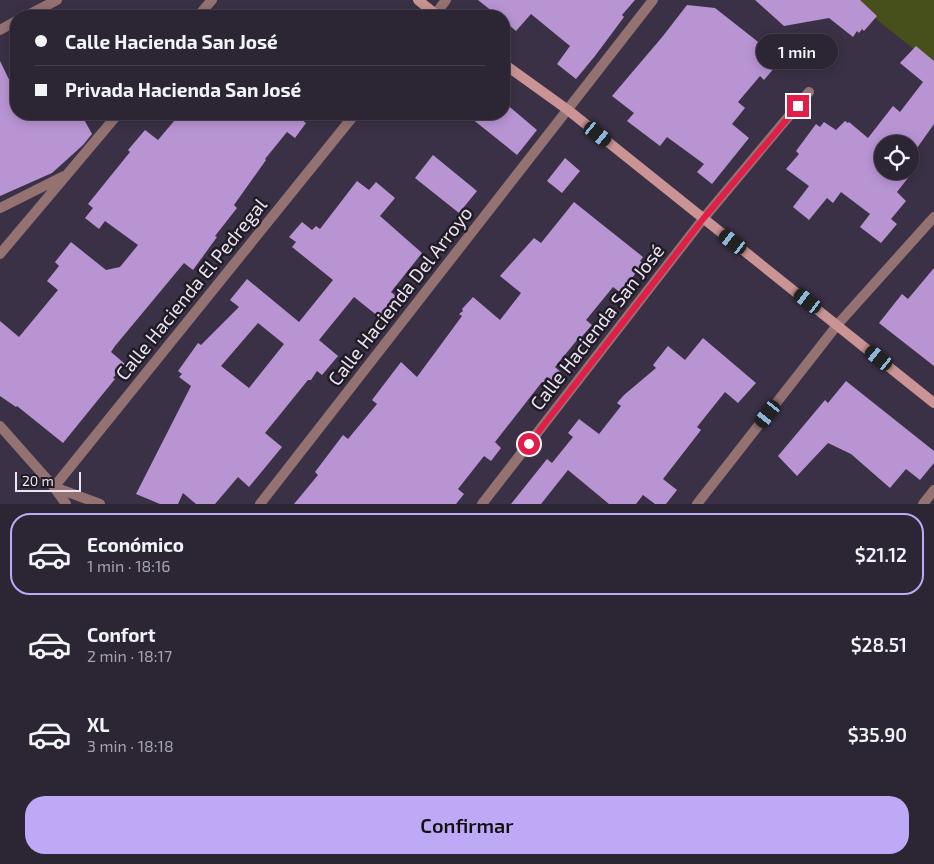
<!DOCTYPE html>
<html lang="es">
<head>
<meta charset="utf-8">
<style>
  :root { --surface:#2c2534; --page:#342d3c; --text:#f1f3f6; --muted:#a6a5ac; --line:#48424f; --accent:#bda9f5 }
  body { margin:0; font-family:"Exo 2",sans-serif; background:var(--page); color:var(--text); height:100vh; display:flex; flex-direction:column; font-size:19px; white-space:nowrap }
  * { box-sizing:border-box; margin:0 }
  p { font-size:16px; color:var(--muted) }
  .icon { flex:none; width:28px; height:28px; fill:none; stroke:currentColor; stroke-width:2; stroke-linecap:round; stroke-linejoin:round }
  .map { position:relative; height:504px; overflow:hidden }
  .sheet { display:flex; flex-direction:column; background:var(--surface); flex:1 }
  .sheet>* { flex:none }
  .top-card { position:absolute; left:10px; top:10px; width:500px; height:110px; border-radius:20px; box-shadow:0 2px 12px #0003,0 0 0 1px var(--line); display:grid; align-content:center; height:110px; padding:0 25px; background:var(--surface) }
  .buttons { position:absolute; left:874px; top:135px; display:grid; gap:10px }
  .buttons a { display:grid; place-items:center; width:45px; height:45px; border-radius:50%; background:var(--surface); box-shadow:0 2px 12px #0003,0 0 0 1px var(--line); font-size:25px }
  .scale { position:absolute; left:15px; bottom:12px; width:66px; box-sizing:border-box; padding-left:5px; border:2px solid #ebe4f3; border-top:0; font-size:14px; line-height:18px; white-space:nowrap; color:#ebe4f3; -webkit-text-stroke:4px #201b25; paint-order:stroke }
  .end { position:absolute; width:22px; height:22px; margin:-11px; border:6px solid #e11d48; background:#fff; box-shadow:0 0 0 2px #fff }
  .from { border-radius:50% }
  .bubble { position:absolute; height:35px; border-radius:18px; background:var(--surface); box-shadow:0 2px 12px #0003,0 0 0 1px var(--line); font-size:16px; font-weight:600; line-height:35px; text-align:center }
  .car { position:absolute; width:15px; height:30px; margin:-15px -8px; border-radius:6px; box-shadow:0 0 4px 1px #0007; background:linear-gradient(#222 24%,#8ab4d8 0 40%,#222 0 76%,#8ab4d8 0 86%,#222 0) }
  .top-card b { display:flex; align-items:center; gap:18px; height:48px; font-size:19px }
  .top-card b+b { border-top:1px solid var(--line) }
  .top-card i { width:12px; height:12px; background:var(--text) }
  ul { padding:9px 0 0; list-style:none }
  li { display:flex; align-items:center; gap:15px; height:82px; margin:0 10px 8px; padding:0 15px; border:2px solid transparent; border-radius:20px }
  li div { flex:1 }
  li b { display:block; font-size:19px }
  li em { font-style:normal; font-weight:600 }
  li.active { border-color:var(--accent) }
  li>.icon { width:45px; height:45px; stroke-width:1.5 }
  .action { display:flex; gap:10px; margin-top:auto; padding:10px 25px }
  .action a { flex:1; height:58px; border-radius:20px; background:var(--accent); color:#111; font-size:20px; font-weight:600; line-height:58px; text-align:center }
  .map>svg:first-child { display:block }
  .green { fill:#47501b }
  .building { fill:#b894d3; fill-rule:evenodd }
  .lines { fill:none; stroke-linecap:round; stroke-linejoin:round }
  .street { stroke:#957272; stroke-width:10 }
  .secondary { stroke:#ca9394; stroke-width:10 }
  .route { stroke:#e11d48; stroke-width:6 }
  .labels { text-anchor:middle; stroke-width:5; stroke-linejoin:round; paint-order:stroke }
  .street-label { font-size:19px; fill:#ebe4f3; stroke:#201b25 }
</style>
</head>
<body>
<div class="map">
<svg width="934" height="504" viewBox="0 0 934 504">
  <rect width="100%" height="100%" fill="#3b3146"/>
  <path class="green" d="M852,0h82v65z"/>
  <path class="building" d="M478,0h157l-13,15 2,2 -29,39 -19,23 -19,-15 13,-18 -39,-32 -15,17 -12,-10v-5h-6z
    M755,0h105l17,16 -13,15 -2,-2 -3,4 -2,-2 -4,6 -24,-19 -45,8z
    M687,5l28,3 66,52 -17,20 -4,-4 -22,26 7,6 -13,16 17,14 -37,46 -15,-12 7,-8 -37,-27 -7,9 -33,-25 7,-8 -22,-17 51,-60z
    M916,46l18,15v63l-24,34v-14h-28v27h26l3,3 -14,18 9,9 -15,18 6,5 -16,19 -21,-16 10,-13 -29,-22 -8,11 -6,-5 -18,22 -16,-13 16,-21 -23,-17 13,-15 -3,-3 20,-27 4,3 4,-5 12,8 9,-9 3,2 1,-1 19,16 25,-32 7,6 23,-30 -23,-19z
    M0,61l16,33v20h65l11,20 -9,11 -31,28 -52,23z
    M504,102l33,28 -20,25 -51,-41h38z
    M180,114h122l-3,4 7,5 -11,15 -8,-6 -22,27 1,1 -32,45 3,3 -22,28 2,1 -24,33 -9,-7 -69,83 -4,6 14,12 -12,14 2,1 -52,64 -46,-37 -1,1 -16,-11v-75l19,16 39,-47 -11,-9 12,-15 -4,-4 16,-20 35,28 14,-3 18,-22 -33,-24 -6,8 -14,-11 8,-10 -5,-4 42,-52 -2,-2 17,-20 13,10z
    M433,155l44,36 -18,22 -44,-35z
    M565,158l15,13 -18,22 -15,-12z
    M357,181l12,9 7,-8 19,16 -15,18 42,37 -31,39 10,8 -17,21 -30,-24 -35,43 19,16 -16,19 -5,-4 -6,9h-3l-43,53 17,14 -33,40 -11,-10 -23,27h-19l-13,-11 -5,11h-18l-24,-10 55,-108 -12,-9 3,-3 -4,-3 20,-28 3,2 38,-38 -9,-7 17,-21 52,43 34,-42 -41,-33 4,-5 -7,-5 13,-15 10,8 4,-4 4,3zM258,323l26,21 -35,44 -28,-22z
    M574,202l69,55 -3,4 3,2 -22,30 -8,-6 -27,33 6,5 -14,16 -1,-1 -22,27 8,7 -12,15 -9,-7 -47,60 6,6 -10,13 -7,-5 -26,33 6,5 -8,10h-162l24,-29 -3,-3 28,-37 5,4 29,-35 -5,-4 29,-38 16,15 45,-61 -3,-2 4,-3 -1,-2 11,-12 27,23 21,-27 -21,-17 34,-38 7,5z
    M934,268v98l-55,-43 23,-29 6,5z
    M703,338l53,45 -18,20 -13,-11 -28,35 4,3 -38,49 14,11 -11,14h-11l-12,-9 -7,9h-27l-41,-34 -27,34h-30l36,-45 5,4 21,-26 -5,-4 11,-14 20,15 22,-28 -4,-3 7,-8 32,-27 -3,-3 15,-19 17,14z
    M846,381l88,70v12l-14,17 -14,-11 -16,19 -39,-34 -23,-11 -31,33 -19,-20 47,-56 3,3z"/>
  <g class="lines">
    <path class="street" d="M26,16l31,-16
      M198,16l14,-16
      M434,16l12,-16
      M0,30l16,-9
      M0,208l64,-32
      M0,254l118,-140
      M0,426l54,61 46,17
      M66,504l-12,-17 301,-373
      M260,504l393,-504
      M482,504l221,-285 106,-127
      M697,504l141,-180 96,-107
      M923,504l11,-14"/>
    <path class="secondary" d="M418,0l20,16
      M504,64l64,46 366,293"/>
  </g>
  <g class="lines">
    <path class="route" d="M529,444l174,-225 95,-113"/>
  </g>
  <g class="labels">
    <g class="street-label">
      <text transform="translate(191 289) rotate(-51)" y="7">Calle Hacienda El Pedregal</text>
      <text transform="translate(400 296) rotate(-52)" y="7">Calle Hacienda Del Arroyo</text>
      <text transform="translate(597 327) rotate(-52)" y="7">Calle Hacienda San José</text>
    </g>
  </g>
</svg>
<div class="buttons">
<a><svg class="icon" aria-label="locate" viewBox="0 0 24 24"><circle cx="12" cy="12" r="6"/><path d="M12 2v4M12 18v4M2 12h4M18 12h4"/></svg></a>
</div>
<div class="scale">20 m</div>
<i class="end from" style="left:529px;top:444px"></i>
<i class="end" style="left:798px;top:106px"></i>
<div class="bubble" style="left:756px;top:34px;width:82px">1 min</div>
<i class="car" style="left:598px;top:134px;rotate:129deg"></i>
<i class="car" style="left:733px;top:242px;rotate:308deg"></i>
<i class="car" style="left:808px;top:301px;rotate:308deg"></i>
<i class="car" style="left:879px;top:358px;rotate:309deg"></i>
<i class="car" style="left:768px;top:414px;rotate:218deg"></i>
<div class="top-card">
<b><i class="from"></i>Calle Hacienda San José</b>
<b><i></i>Privada Hacienda San José</b>
</div>
</div>
<section class="sheet">
<ul>
<li class="active"><svg class="icon" aria-label="car" viewBox="0 0 24 24"><path d="M5 17H2v-5l4-1 3-4h7l3 4 3 1v5h-3M9 17h6M6 11h13"/><circle cx="7" cy="17" r="2"/><circle cx="17" cy="17" r="2"/></svg><div><b>Económico</b><p>1 min · 18:16</p></div><em>$21.12</em></li>
<li><svg class="icon" aria-label="car" viewBox="0 0 24 24"><path d="M5 17H2v-5l4-1 3-4h7l3 4 3 1v5h-3M9 17h6M6 11h13"/><circle cx="7" cy="17" r="2"/><circle cx="17" cy="17" r="2"/></svg><div><b>Confort</b><p>2 min · 18:17</p></div><em>$28.51</em></li>
<li><svg class="icon" aria-label="car" viewBox="0 0 24 24"><path d="M5 17H2v-5l4-1 3-4h7l3 4 3 1v5h-3M9 17h6M6 11h13"/><circle cx="7" cy="17" r="2"/><circle cx="17" cy="17" r="2"/></svg><div><b>XL</b><p>3 min · 18:18</p></div><em>$35.90</em></li>
</ul>
<div class="action"><a>Confirmar</a></div>
</section>
</body>
</html>
